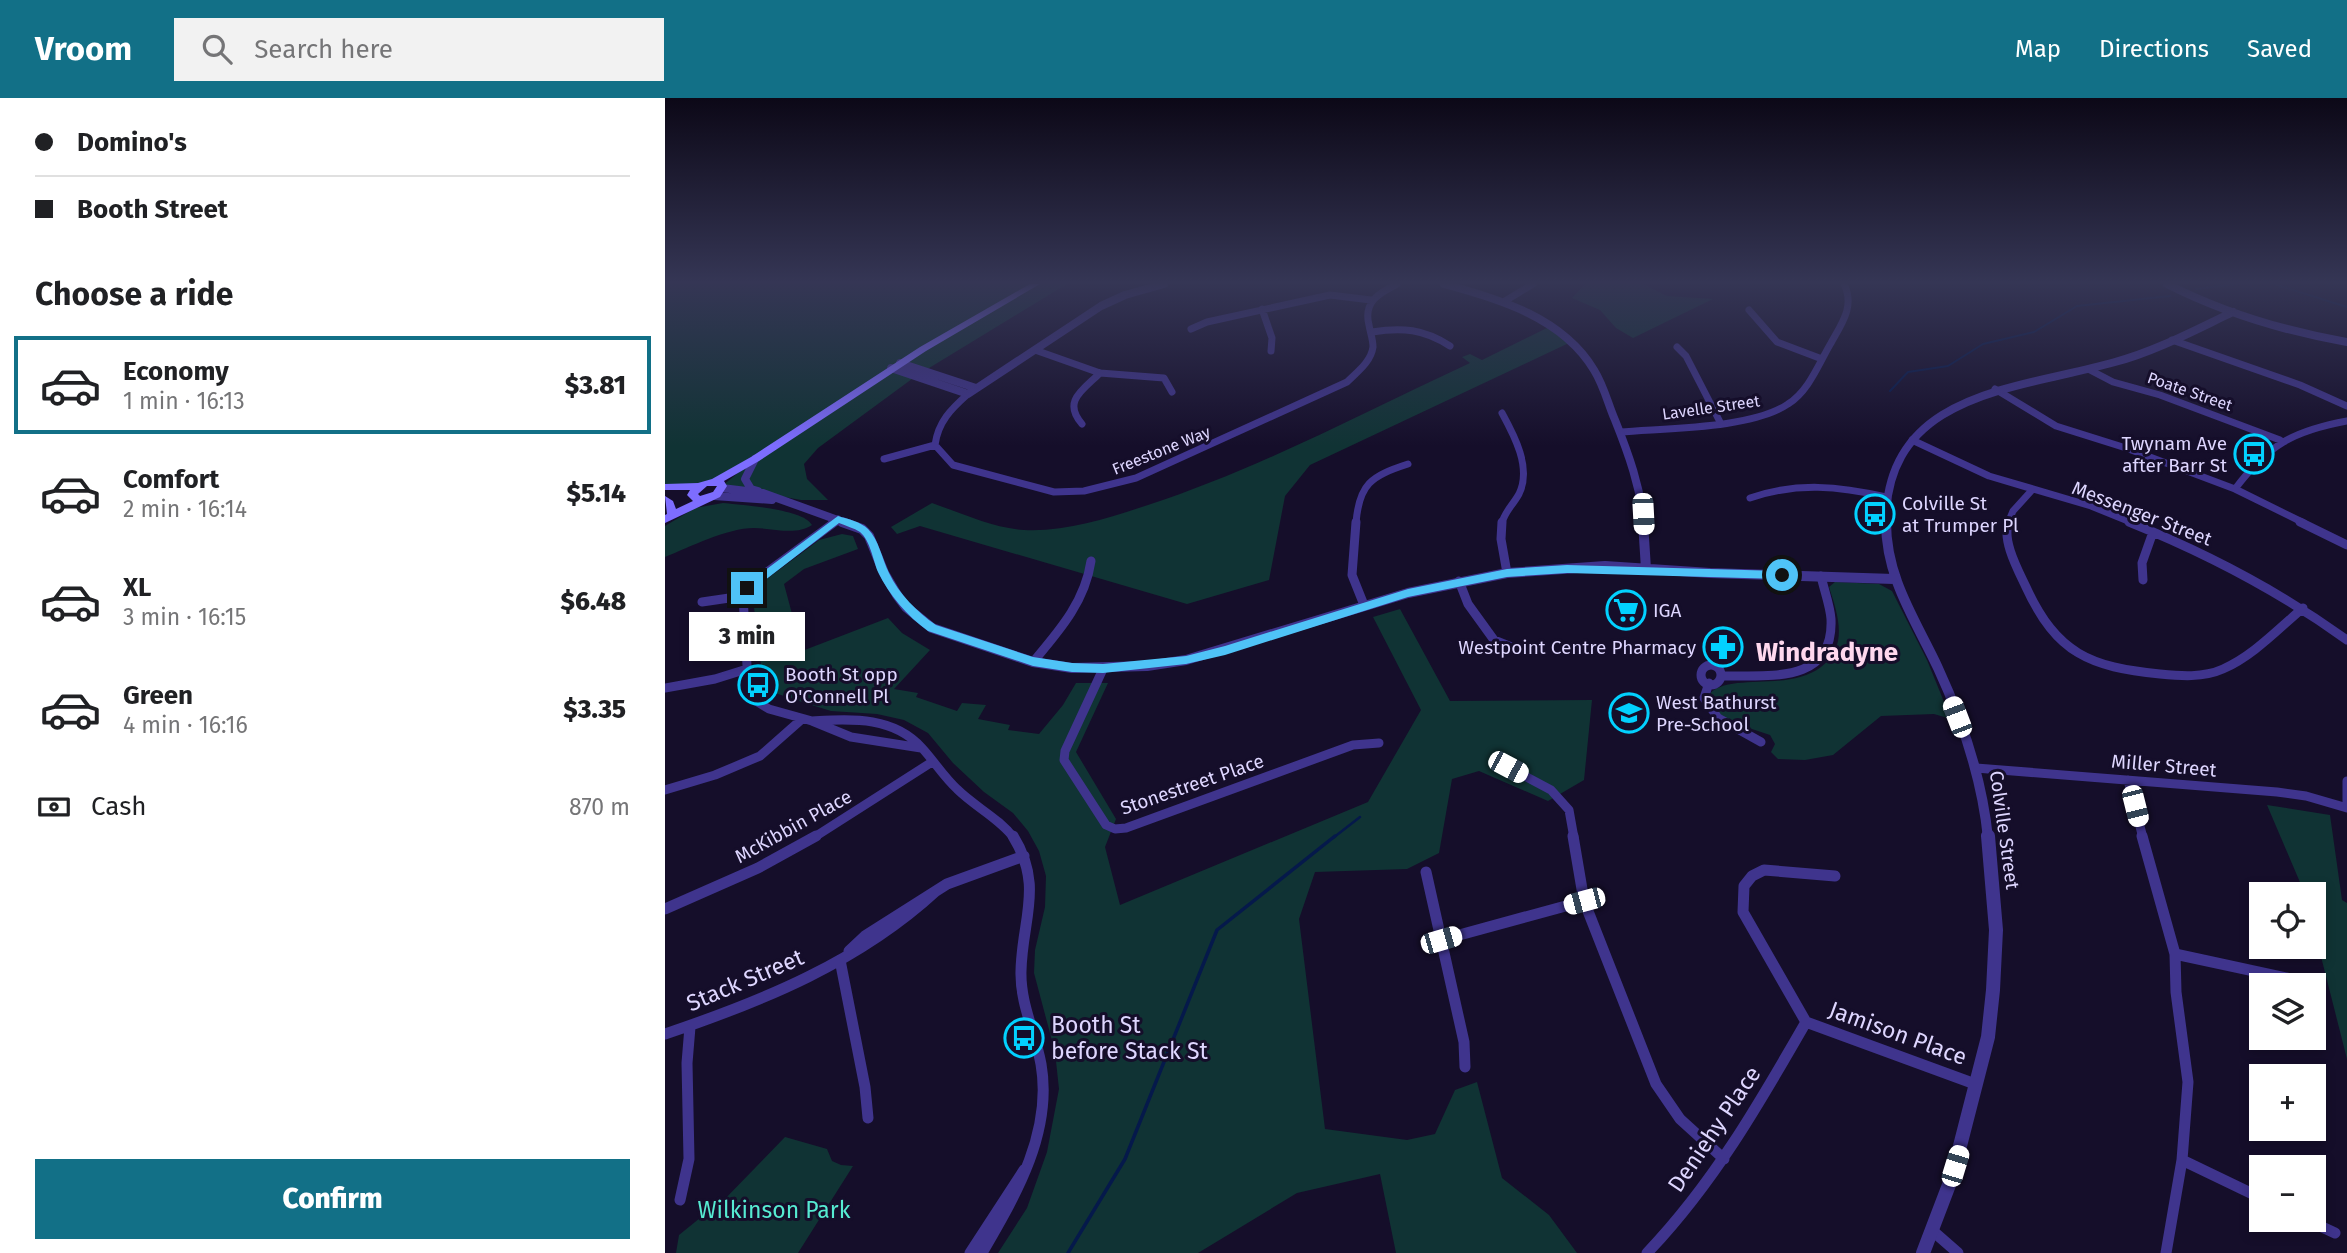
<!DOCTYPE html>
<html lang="en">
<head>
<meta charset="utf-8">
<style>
  :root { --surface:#fff; --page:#f2f2f2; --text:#202124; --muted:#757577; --line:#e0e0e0; --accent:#127087 }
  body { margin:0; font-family:"Fira Sans",sans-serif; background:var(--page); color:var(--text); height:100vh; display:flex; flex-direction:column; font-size:26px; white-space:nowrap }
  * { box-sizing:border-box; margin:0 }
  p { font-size:23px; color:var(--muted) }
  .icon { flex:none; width:38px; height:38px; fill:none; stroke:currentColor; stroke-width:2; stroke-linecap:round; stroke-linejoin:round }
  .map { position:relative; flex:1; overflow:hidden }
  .details { display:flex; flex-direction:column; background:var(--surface); width:665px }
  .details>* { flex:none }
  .hud { display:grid; align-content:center; height:154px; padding:0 35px; background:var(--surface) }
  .fabs { position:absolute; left:1584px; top:784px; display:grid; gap:14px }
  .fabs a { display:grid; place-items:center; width:77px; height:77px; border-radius:0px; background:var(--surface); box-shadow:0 4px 10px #0003; font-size:35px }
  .end { position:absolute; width:32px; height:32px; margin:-16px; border:9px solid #4fc3f7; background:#111; box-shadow:0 0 0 4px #111 }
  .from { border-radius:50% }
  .bubble { position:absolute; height:49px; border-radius:0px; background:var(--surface); box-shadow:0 4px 10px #0003; font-size:23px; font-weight:800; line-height:49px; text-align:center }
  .car { position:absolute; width:21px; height:42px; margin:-21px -10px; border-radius:9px; box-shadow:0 0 5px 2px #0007; background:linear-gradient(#fff 24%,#345 0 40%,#fff 0 76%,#345 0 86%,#fff 0) }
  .hud b { display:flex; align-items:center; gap:24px; height:66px; font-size:26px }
  .hud b+b { border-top:2px solid var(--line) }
  .hud i { width:18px; height:18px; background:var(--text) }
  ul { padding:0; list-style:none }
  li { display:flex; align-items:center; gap:21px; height:98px; margin:0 14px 10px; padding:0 21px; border:4px solid transparent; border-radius:0px }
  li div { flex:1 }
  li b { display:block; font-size:26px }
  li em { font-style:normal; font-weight:800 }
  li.active { border-color:var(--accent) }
  li>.icon { width:63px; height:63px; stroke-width:1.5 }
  h2 { padding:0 35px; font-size:32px; line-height:84px }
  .pay { display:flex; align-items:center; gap:18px; height:77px; padding:0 35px; font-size:26px }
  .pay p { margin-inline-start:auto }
  .button { display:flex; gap:14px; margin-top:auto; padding:14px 35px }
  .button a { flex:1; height:80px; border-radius:0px; background:var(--accent); color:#fff; font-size:28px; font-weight:800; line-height:80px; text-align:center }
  header { display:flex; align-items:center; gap:42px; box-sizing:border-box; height:98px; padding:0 35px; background:var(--accent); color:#fff }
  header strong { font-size:33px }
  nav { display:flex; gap:38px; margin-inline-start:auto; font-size:24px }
  .search { width:490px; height:63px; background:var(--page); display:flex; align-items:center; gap:18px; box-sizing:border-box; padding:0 24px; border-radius:0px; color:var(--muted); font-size:26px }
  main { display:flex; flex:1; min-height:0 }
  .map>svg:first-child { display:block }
  .green { fill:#103334 }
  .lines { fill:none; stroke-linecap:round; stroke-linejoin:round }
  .stream-far2 { stroke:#05194b; stroke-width:2 }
  .stream-far1 { stroke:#05194b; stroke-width:2.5 }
  .stream { stroke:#05194b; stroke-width:3.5 }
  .minor-far2 { stroke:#3f348d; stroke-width:7 }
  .minor-far1 { stroke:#3f348d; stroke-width:9 }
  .minor { stroke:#3f348d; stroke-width:11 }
  .tertiary-far2 { stroke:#3f348d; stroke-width:8 }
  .tertiary-far1 { stroke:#3f348d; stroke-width:10 }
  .tertiary { stroke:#3f348d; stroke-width:14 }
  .secondary { fill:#7d6dff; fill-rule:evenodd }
  .route { fill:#4fc3f7 }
  .labels { text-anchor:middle; stroke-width:6; stroke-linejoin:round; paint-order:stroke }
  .far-street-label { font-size:16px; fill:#ded6ff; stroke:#150e2a }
  .poi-label { font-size:19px; fill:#ded6ff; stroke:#150e2a; text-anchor:start }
  .street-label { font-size:19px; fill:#ded6ff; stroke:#150e2a }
  .near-street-label { font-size:23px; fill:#ded6ff; stroke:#150e2a }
  .near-poi-label { font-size:23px; fill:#ded6ff; stroke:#150e2a; text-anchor:start }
  .near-park-label { font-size:23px; fill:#56ebd2; stroke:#150e2a }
  .district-label { font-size:26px; font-weight:bold; fill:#ffd8ee; stroke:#150e2a }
</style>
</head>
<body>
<header>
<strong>Vroom</strong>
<div class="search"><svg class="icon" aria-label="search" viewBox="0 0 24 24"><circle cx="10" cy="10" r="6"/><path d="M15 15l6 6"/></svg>Search here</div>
<nav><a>Map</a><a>Directions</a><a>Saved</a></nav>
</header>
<main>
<section class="details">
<div class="hud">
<b><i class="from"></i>Domino's</b>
<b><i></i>Booth Street</b>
</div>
<h2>Choose a ride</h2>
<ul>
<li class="active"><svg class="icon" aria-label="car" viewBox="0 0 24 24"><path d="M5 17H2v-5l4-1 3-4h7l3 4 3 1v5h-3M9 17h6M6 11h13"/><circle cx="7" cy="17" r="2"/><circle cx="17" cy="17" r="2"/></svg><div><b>Economy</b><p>1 min · 16:13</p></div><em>$3.81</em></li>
<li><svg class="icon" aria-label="car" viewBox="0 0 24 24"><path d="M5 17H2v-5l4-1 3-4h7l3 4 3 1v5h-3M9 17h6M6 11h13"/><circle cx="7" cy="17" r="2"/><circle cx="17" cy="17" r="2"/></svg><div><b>Comfort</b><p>2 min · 16:14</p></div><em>$5.14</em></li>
<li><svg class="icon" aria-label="car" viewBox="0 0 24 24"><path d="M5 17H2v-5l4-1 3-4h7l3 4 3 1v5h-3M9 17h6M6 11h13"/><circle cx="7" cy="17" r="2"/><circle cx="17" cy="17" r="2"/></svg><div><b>XL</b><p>3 min · 16:15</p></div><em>$6.48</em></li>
<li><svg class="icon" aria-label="car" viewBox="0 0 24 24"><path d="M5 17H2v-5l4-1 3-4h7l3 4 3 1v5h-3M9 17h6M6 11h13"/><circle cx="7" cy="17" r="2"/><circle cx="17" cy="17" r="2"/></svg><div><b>Green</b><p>4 min · 16:16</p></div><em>$3.35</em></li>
</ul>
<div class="pay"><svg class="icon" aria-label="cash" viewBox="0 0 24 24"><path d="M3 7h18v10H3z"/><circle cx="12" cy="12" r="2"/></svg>Cash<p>870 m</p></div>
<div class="button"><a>Confirm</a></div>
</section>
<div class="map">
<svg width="1682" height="1155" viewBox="0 0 1682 1155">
  <rect width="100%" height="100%" fill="#150e2a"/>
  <path class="green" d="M0,186h402l-151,92 -98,72 -14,16 3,15 21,21h-27l-79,-14 28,-23 -36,19 -49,5z
    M920,186h58l24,12 46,3 -80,39 -17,-10 -16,-18 -28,-12z
    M886,228l20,16 -261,123 -25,31 -16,84 -82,24 -267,-78 -23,8 -6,-7 41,-24c29,10 61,25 92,27 43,2 84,-12 124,-25 111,-36 216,-93 322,-142l-8,-6 8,-3 12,6z
    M58,405c19,2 81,6 89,22 -16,11 -39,3 -58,3 -27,0 -64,19 -89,29v-31l30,-18z
    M177,436l11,2 5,13 -54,20 -20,15 18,67 86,-33 14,15 28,17 -36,39 24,4 -2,4 41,14 5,-8 24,2 -8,14 32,6 -2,5 31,4 24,-29 13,-22h32l-32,69 40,67 -11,28 15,58 248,-103 53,-92 -48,-93 27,-8 50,92 142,-1 -8,80 -36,21 -69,-30 -27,8 -13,74 -32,16 -92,3 -16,47 26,210 82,11 28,-6 20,-44 22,-8 25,96 47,37 28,38h-181l-16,-79 -83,19 -99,60h-200l29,-45 20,-56 12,-63 -4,-37 -21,-79 1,-23 10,-43 1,-31 -7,-25 -11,-20 -15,-18 -29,-21 -31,-29 -25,-30 -24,-13 -27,-6 -46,-3 -26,-8 -33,-11 -9,-10 -10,-83 10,-17 56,-42z
    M1170,484l44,2 13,7 35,69 24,59 -17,-5 -53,2 -48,39 -28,5 -27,-1 -7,-7 4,-8 -5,-9 -36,-12 -18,-11 -8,-16c18,-25 79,-3 113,-29 28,-21 17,-52 8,-80z
    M1602,707l63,10 12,85 5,3v156l-33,-130 -1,-35h-8z
    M120,1039l42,12 5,12 9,4 12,1 -55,87h-122l3,-18 21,-17 8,-12 12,-2z"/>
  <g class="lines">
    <path class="stream-far2" d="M1609,186l73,23
      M1531,191l41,-5
      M1225,293l18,-19 40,-6 35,-22 51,-12 43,-26 93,-10"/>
    <path class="stream-far1" d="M668,740l27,-21"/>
    <path class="stream" d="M403,1155l57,-94 92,-229 118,-94"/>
    <path class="minor-far2" d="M840,203l28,-17
      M597,211l10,29 -1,13
      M1084,212l28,32 45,17
      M526,231l16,-7 123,-27 41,5
      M707,234c30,-5 52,-3 78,14
      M1507,242l128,45 47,21
      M1012,249l9,9 34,66
      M370,252l65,23 64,5 8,14
      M1425,272l23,12 47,13 120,45
      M1330,291l61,37 70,22 109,41 69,34
      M303,296c-17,15 -30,28 -33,51l18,20 101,27 30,-1 52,-13 211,-96c10,-10 24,-20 26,-35 0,-8 -3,-15 -4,-22 -6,-23 10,-32 28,-41
      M837,315c12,22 30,55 17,81 -6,11 -14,17 -17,29
      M417,326c-20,-23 1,-34 18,-51
      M955,334c45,-4 132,-3 168,-28 21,-13 31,-41 43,-61 11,-20 24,-37 13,-59
      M1247,342l77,36 102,30 42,17
      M219,361l51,-14
      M1570,391c33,-44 58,-58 112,-68
      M1085,400c47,-16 89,-12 136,-1
      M167,425l6,-4
      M691,425c3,-39 15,-47 52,-59
      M1343,425l5,-12 19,-21"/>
    <path class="minor-far1" d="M170,424l-76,56 -16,18 5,87 8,18 13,8 43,12 39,16 70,11
      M691,424l-4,53 12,30
      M837,424l-1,17 6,34
      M1344,424c-8,17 9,48 17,65 31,67 64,80 134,87 20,2 43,4 63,-5 30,-13 55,-40 80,-61
      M1464,424c77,31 150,69 218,118
      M1635,424l47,23
      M1478,482l-1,-17 11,-31
      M794,483l9,23 26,36 25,10
      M37,504l41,-6
      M368,564c26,-31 52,-60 58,-101
      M1036 577a10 10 0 1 1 20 0a10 10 0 1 1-20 0Z
      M438,571l-38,82 -1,9 42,65 9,4 11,-1 227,-83 26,-2
      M1057,578c46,-1 112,9 109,-57 -1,-14 -7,-29 -10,-43
      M1044,585l-5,15 14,20 43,24
      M0,590l50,-9 32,-10
      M147,623c40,-2 81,-5 110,27 12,13 22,29 35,41 18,18 42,29 57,49
      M843,669l43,23 18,20 5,28
      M1311,670l301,24 29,4 41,12
      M1463,682l15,58
      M1682,683v27
      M0,692l50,-15 45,-19 42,-37
      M148,740l119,-76"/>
    <path class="minor" d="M908,738l11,65 72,183 24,35 44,40
      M1477,738l33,118 1,38 12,90 -6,78 -16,93
      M761,774l38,170 1,25
      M1170,778l-71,-6 -12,6 -8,10 -1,26 63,110 169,62
      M0,811l93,-41 58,-32
      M776,842l143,-39
      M184,853l16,-15 82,-52 77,-28
      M1510,856l125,27
      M175,862l25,127 3,31
      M0,936c98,-33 194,-72 271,-143
      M1517,1062l79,38
      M15,1102l9,-41 -2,-96 3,-36
      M1642,1122l28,13
      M1269,1134l24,21
      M305,1155l54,-83
      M317,1155c33,-57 71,-120 59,-189 -6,-32 -21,-61 -20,-93 1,-52 23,-85 -8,-135
      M982,1155c66,-69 112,-149 159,-231"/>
    <path class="tertiary-far2" d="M779,186c56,15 119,34 150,86 10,16 14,34 21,50 14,35 25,66 29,103
      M1502,186c57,29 117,47 180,58
      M235,265l76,25
      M226,270l77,26 133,-88 24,-11 39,-11
      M90,361l-10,20 6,10 7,2
      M57,390l41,5 83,30
      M49,398l58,4
      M1221,425c-1,-132 135,-134 229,-161 41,-11 80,-32 118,-50"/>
    <path class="tertiary-far1" d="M177,424l20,7 7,7 15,37 13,22 9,12 26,21 101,34 39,6 75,-2 39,-6 222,-67 99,-20 98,-7 105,7 184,6
      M978,424l3,47
      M1221,424c0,56 29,97 52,146 25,54 44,110 50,170"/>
    <path class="tertiary" d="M1258,1155l29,-76 36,-140 5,-47 3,-60 -8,-94"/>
    <path class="secondary" d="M365,186h10l-114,67 -167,110 -35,20 3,5 -7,11 -55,26v-8l2,-1 -2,-18 8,5 3,8 17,-8 -6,-6 3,-5h-25v-6l33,-1 14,-4 39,-22 169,-110zM42,388h10l-4,6 -13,4 -2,-2z"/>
  </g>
  <linearGradient id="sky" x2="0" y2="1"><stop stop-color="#0c0817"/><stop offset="0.53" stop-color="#353655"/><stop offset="1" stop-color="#353655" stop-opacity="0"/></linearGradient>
  <rect width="1682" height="348" fill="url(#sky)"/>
  <path class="route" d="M173,418c10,3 23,6 30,13 11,11 14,30 21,44 10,21 28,39 47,52l97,32 39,6 31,1 83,-8 39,-10 183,-57 99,-20 60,-4 215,6 5,4 -5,4 -215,-6 -60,4 -99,20 -183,58 -39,9 -83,9 -31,-1 -39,-6 -105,-35c-21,-15 -39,-36 -50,-59 -5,-12 -8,-32 -18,-40 -6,-4 -14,-6 -21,-9l-88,68h-7v-5z"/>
  <defs>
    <g id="bus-ring" transform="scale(2.0125)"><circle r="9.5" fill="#150e2a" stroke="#02d1ff" stroke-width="1.5"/><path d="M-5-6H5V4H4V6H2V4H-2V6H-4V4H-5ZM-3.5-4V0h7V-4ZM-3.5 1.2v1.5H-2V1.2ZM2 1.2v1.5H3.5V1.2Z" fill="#02d1ff"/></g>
    <g id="supermarket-ring" transform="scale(2.0125)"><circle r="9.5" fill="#150e2a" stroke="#02d1ff" stroke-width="1.5"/><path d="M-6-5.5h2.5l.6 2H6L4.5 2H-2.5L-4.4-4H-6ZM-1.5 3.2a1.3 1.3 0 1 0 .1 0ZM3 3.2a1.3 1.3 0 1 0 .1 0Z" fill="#02d1ff"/></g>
    <g id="pharmacy-ring" transform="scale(2.0125)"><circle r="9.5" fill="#150e2a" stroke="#02d1ff" stroke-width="1.5"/><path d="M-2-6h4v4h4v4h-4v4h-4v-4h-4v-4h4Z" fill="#02d1ff"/></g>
    <g id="school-ring" transform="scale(2.0125)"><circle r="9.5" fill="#150e2a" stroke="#02d1ff" stroke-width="1.5"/><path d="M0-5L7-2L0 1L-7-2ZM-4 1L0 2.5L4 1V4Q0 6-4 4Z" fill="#02d1ff"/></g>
  </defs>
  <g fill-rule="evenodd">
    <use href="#bus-ring" x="1589" y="356"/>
    <use href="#bus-ring" x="1210" y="416"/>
    <use href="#supermarket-ring" x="961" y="512"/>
    <use href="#pharmacy-ring" x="1058" y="549"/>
    <use href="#bus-ring" x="93" y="587"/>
    <use href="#school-ring" x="964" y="615"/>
    <use href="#bus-ring" x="359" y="940"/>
  </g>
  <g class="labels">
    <g class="far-street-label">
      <text transform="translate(1525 293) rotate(19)" y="6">Poate Street</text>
      <text transform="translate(1046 309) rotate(-8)" y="6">Lavelle Street</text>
      <text transform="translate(496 352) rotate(-22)" y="6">Freestone Way</text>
    </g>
    <g class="poi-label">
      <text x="1562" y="352" text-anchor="end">Twynam Ave<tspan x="1562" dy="22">after Barr St</tspan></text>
      <text x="1237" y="412">Colville St<tspan x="1237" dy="22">at Trumper Pl</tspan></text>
      <text x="988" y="519">IGA</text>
      <text x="1031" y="556" text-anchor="end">Westpoint Centre Pharmacy</text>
      <text x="120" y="583">Booth St opp<tspan x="120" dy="22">O'Connell Pl</tspan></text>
      <text x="991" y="611">West Bathurst<tspan x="991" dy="22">Pre-School</tspan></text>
    </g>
    <g class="street-label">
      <text transform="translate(1477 415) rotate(21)" y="7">Messenger Street</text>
      <text transform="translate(1499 667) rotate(5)" y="7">Miller Street</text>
      <text transform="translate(527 686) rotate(-19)" y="7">Stonestreet Place</text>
      <text transform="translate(128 728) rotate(-29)" y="7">McKibbin Place</text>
      <text transform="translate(1340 732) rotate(82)" y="7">Colville Street</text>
    </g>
    <g class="near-street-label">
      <text transform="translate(80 882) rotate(-23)" y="8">Stack Street</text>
      <text transform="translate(1233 935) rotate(20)" y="8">Jamison Place</text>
      <text transform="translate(1049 1031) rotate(-56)" y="8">Deniehy Place</text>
    </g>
    <g class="near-poi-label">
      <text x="386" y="935">Booth St<tspan x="386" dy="26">before Stack St</tspan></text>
    </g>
    <g class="near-park-label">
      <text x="109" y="1120">Wilkinson Park</text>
    </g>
    <g class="district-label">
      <text x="1162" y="563">Windradyne</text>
    </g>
  </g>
</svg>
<div class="fabs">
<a><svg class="icon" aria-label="locate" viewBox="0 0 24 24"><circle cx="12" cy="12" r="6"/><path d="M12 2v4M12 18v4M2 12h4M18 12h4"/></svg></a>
<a><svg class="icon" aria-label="layers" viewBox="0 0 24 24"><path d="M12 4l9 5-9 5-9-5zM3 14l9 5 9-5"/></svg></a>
<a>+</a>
<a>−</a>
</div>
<i class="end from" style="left:1117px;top:477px"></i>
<i class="end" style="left:82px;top:490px"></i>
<div class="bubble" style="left:24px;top:514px;width:116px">3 min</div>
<i class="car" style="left:978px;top:416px;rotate:177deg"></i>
<i class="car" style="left:1292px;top:619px;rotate:339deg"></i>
<i class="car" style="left:843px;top:669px;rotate:118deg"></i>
<i class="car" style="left:1470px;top:708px;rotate:166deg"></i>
<i class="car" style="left:919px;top:803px;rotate:255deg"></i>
<i class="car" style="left:776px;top:842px;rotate:74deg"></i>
<i class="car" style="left:1290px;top:1068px;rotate:17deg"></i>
</div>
</main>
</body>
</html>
